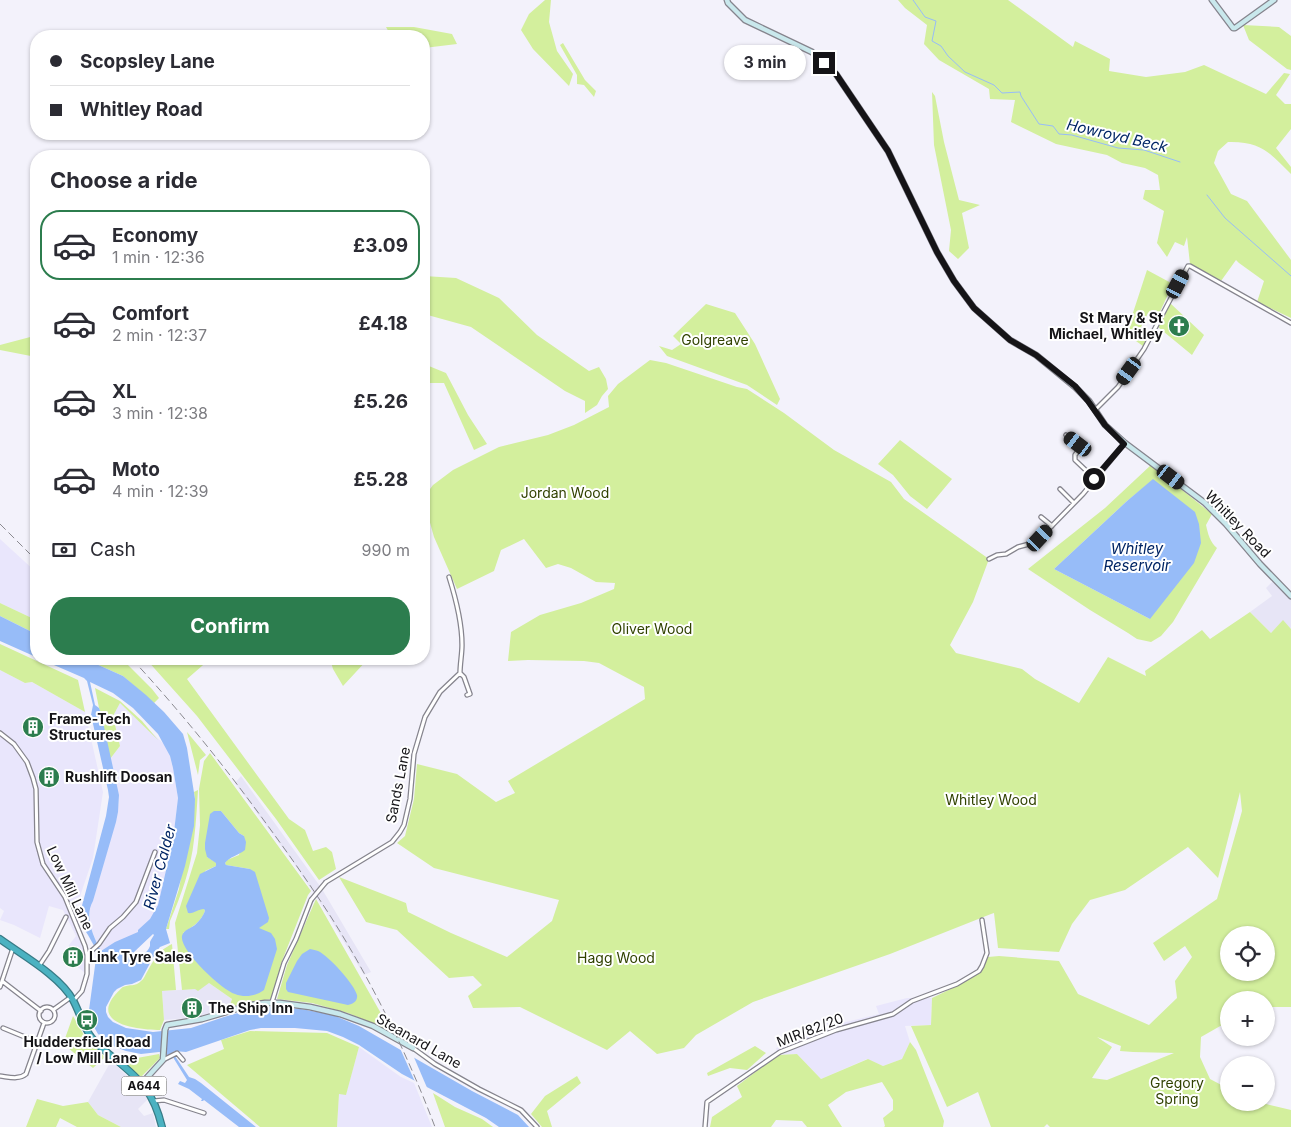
<!DOCTYPE html>
<html lang="en">
<head>
<meta charset="utf-8">
<style>
  :root { --surface:#fff; --page:#f2f2f3; --text:#2b2b33; --muted:#7c7c81; --line:#e1e1e2; --accent:#2c7d4e }
  body { margin:0; font-family:Inter,sans-serif; background:var(--page); color:var(--text); height:100vh; display:flex; flex-direction:column; font-size:19px; white-space:nowrap }
  * { box-sizing:border-box; margin:0 }
  p { font-size:16px; color:var(--muted) }
  .icon { flex:none; width:28px; height:28px; fill:none; stroke:currentColor; stroke-width:2; stroke-linecap:round; stroke-linejoin:round }
  .map { position:relative; flex:1; overflow:hidden }
  .sheet { position:absolute; left:30px; top:150px; width:400px; height:515px; display:flex; flex-direction:column; background:var(--surface); border-radius:20px; box-shadow:0 1px 4px #0004 }
  .sheet>* { flex:none }
  .guide { position:absolute; left:30px; top:30px; width:400px; height:110px; border-radius:20px; box-shadow:0 1px 4px #0004; display:grid; align-content:center; height:110px; padding:0 20px; background:var(--surface) }
  .controls { position:absolute; left:1220px; top:926px; display:grid; gap:10px }
  .controls a { display:grid; place-items:center; width:55px; height:55px; border-radius:50%; background:var(--surface); box-shadow:0 1px 4px #0004; font-size:25px }
  .end { position:absolute; width:22px; height:22px; margin:-11px; border:6px solid #151417; background:#fff; box-shadow:0 0 0 2px #fff }
  .from { border-radius:50% }
  .bubble { position:absolute; height:35px; border-radius:18px; background:var(--surface); box-shadow:0 1px 4px #0004; font-size:16px; font-weight:700; line-height:35px; text-align:center }
  .car { position:absolute; width:15px; height:30px; margin:-15px -8px; border-radius:6px; box-shadow:0 0 4px 1px #0007; background:linear-gradient(#222 24%,#8ab4d8 0 40%,#222 0 76%,#8ab4d8 0 86%,#222 0) }
  .guide b { display:flex; align-items:center; gap:18px; height:48px; font-size:19px }
  .guide b+b { border-top:1px solid var(--line) }
  .guide i { width:12px; height:12px; background:var(--text) }
  ul { padding:0; list-style:none }
  li { display:flex; align-items:center; gap:15px; height:70px; margin:0 10px 8px; padding:0 10px; border:2px solid transparent; border-radius:20px }
  li div { flex:1 }
  li b { display:block; font-size:19px }
  li em { font-style:normal; font-weight:700 }
  li.on { border-color:var(--accent) }
  li>.icon { width:45px; height:45px; stroke-width:1.5 }
  h2 { padding:0 20px; font-size:22px; line-height:60px }
  .pay { display:flex; align-items:center; gap:12px; height:55px; padding:0 20px; font-size:19px }
  .pay p { margin-inline-start:auto }
  .cta { display:flex; gap:10px; margin-top:auto; padding:10px 20px }
  .cta a { flex:1; height:58px; border-radius:20px; background:var(--accent); color:#fff; font-size:20px; font-weight:700; line-height:58px; text-align:center }
  .map>svg:first-child { display:block }
  .built { fill:#e7e5f6 }
  .industrial { fill:#e9e6fc }
  .green { fill:#d3ef9d; fill-rule:evenodd }
  .water { fill:#97bcf8; fill-rule:evenodd }
  .pier { fill:#f3f2fb }
  .lines { fill:none; stroke-linecap:round; stroke-linejoin:round }
  .stream { stroke:#97bcf8; stroke-width:1 }
  .street-casing { stroke:#85848d; stroke-width:5.5 }
  .secondary-casing { stroke:#85848d; stroke-width:7 }
  .highway-casing { stroke:#387b86; stroke-width:8 }
  .street { stroke:#fff; stroke-width:3 }
  .secondary { stroke:#c9e8ec; stroke-width:4.5 }
  .highway { stroke:#4bb2c1; stroke-width:5.5 }
  .rail { stroke:#8b8a90; stroke-width:1; stroke-dasharray:8 4; stroke-linecap:butt }
  .street-bridge-casing { stroke:#85848d; stroke-width:5.5; stroke-linecap:butt }
  .street-bridge { stroke:#fff; stroke-width:3 }
  .route { stroke:#151417; stroke-width:6 }
  .labels { text-anchor:middle; stroke-width:4; stroke-linejoin:round; paint-order:stroke }
  .shield { fill:#fff; stroke:#5b5a5d; stroke-width:1 }
  .shield-label { font-size:12px; font-weight:bold; fill:#151417 }
  .poi-label { font-size:14px; font-weight:bold; fill:#151417; stroke:#fff; text-anchor:start }
  .park-label { font-size:14px; fill:#314200; stroke:#fff }
  .street-label { font-size:14px; fill:#151417; stroke:#fff }
  .water-label { font-size:15px; font-style:italic; fill:#002565; stroke:#fff }
</style>
</head>
<body>
<div class="map">
<svg width="1291" height="1127" viewBox="0 0 1291 1127">
  <rect width="100%" height="100%" fill="#f3f2fb"/>
  <path class="built" d="M1273,581l18,18v30l-8,-8 -12,12 -21,-21 22,-16 -6,-8z
    M241,776l81,113 49,83 -7,3 -36,-60 -35,-53 -58,-79z
    M209,983l23,16 -3,9 -29,9 -36,3 -2,-29 33,-2z
    M111,1061l24,22 13,16 -10,10 6,7 9,-3 3,14h-35l-23,-12 -10,-13z"/>
  <path class="industrial" d="M0,539l36,33v48l-36,-17z
    M0,670l25,13 7,-1 53,30 18,80 -10,66 -16,47 -3,20 11,28 -1,19 -20,-15 5,-12 7,-9 -13,-26 -14,-4 -9,32 -26,-13 -14,-5 4,-9 -4,-3z
    M120,703l44,41 6,12 3,12 5,30 -5,42 -15,65 -3,4 -1,6 -16,18 -38,18 -9,-23 -2,-20 4,-7 24,-85 2,-17 -9,-40 10,-13 -7,-30z
    M907,998h25l-1,27 -26,1 5,16 -8,17 -19,7 -16,-7 -46,20 -24,-25 -19,1 -2,-7 22,-9 -4,-8 41,-13 3,6 41,-10 -3,-8z
    M359,1047l42,30 13,6 18,44h-95l2,-34 7,1z"/>
  <path class="green" d="M545,0h6l-2,22 8,29 16,23 -4,12 -36,-37 -12,-19 8,-16z
    M898,0h110l65,47 2,-6 35,18 -1,12 37,6 39,-5 19,-7 62,29 18,-21 6,1 -14,21 9,9h6v25l-15,19 15,19v7c-21,-21 -30,-33 -63,-32l-10,9 -4,12 17,31 16,7 44,59v58l-34,-16 7,-21 -25,-18 -3,-3 -15,21 -31,-17 -3,-27 -3,9 -9,-4 -8,15 -10,-14 7,-32 -21,-12 2,-9h15l-2,-15 -13,-7 -23,-5 -15,-8 -51,-11 -45,-22 4,-22 -25,-1 -1,-10 -50,-29 -15,-16 3,-19 -22,-17z
    M1243,25l36,2 12,9v34l-4,-1 -38,-29z
    M386,27h28l38,7 5,10 -33,4v-12h-33z
    M563,43l22,37 11,11 -2,6 -10,-12 -7,-1v-9l-17,-30z
    M932,92l3,4 9,46 15,58 21,5 -18,8 7,35 -11,11 -9,-8 2,-21 -17,-85z
    M1147,270l26,14 -16,34 -9,-5 -7,14 8,6 -6,13 -24,-17 10,-4z
    M424,276l32,2 43,20 38,37 52,36 10,-4 7,12 2,10 -6,7 -5,9 -12,8v-12l-20,-10 -94,-64 -47,-13z
    M1170,303l34,32 -12,20 -34,-28z
    M706,304l29,9 20,31 25,55 -3,6 -30,-20 -80,-29 -8,-10 13,4 9,-6 -8,-8z
    M34,336l2,3v18l-36,-7v-5z
    M650,360l16,3 71,24 10,2 37,24 50,37 57,32 13,17 85,60 -16,43 -23,43 6,8 66,16 13,10 44,24 29,-46 38,19 -1,-5 57,-41 8,9 40,-27 21,21 12,-13 8,9v378h-25v-7h-37v21l-28,16 -1,20 10,22 19,10v13l33,1 29,7v17h-241l-3,-3 -3,3h-53l-13,-35 -31,15 -36,-81 20,-1 1,-27 27,-13 22,-14 7,-14 11,-1 60,5 19,33 71,31 28,-27 -2,-17 17,-24 -7,-11 -21,15 -11,-18 64,-44 25,-88 -2,-19 -22,86 -30,-31 -63,43 -35,10 -18,24 -13,28 -61,-4 -4,-35 -3,1 -101,40 -137,48 -57,33 -12,13 -27,6 -27,-23 -23,19 -87,-43 -47,1 -5,-12 14,-11 -9,-9 -24,2 -52,-48 -31,-8 -27,-45 67,26 2,9 43,21 56,24 45,-36 7,-21 -125,-32 -37,-25 8,-7 9,-37 3,-35 40,10 39,28 19,-9 -7,-12 137,-82 -1,-12 -45,-24 -15,-2 -56,-1 -20,1 3,-29 29,-17 41,-12 33,-14 1,-6 -19,-1 -25,-14 -13,-4 -12,4 -22,-29 -23,11 -7,21 -37,18 -23,-52 -10,-36v-4l9,-12 20,-15 46,-23 49,-12 26,-10 35,-18 -1,-11 10,-12zM1229,935h37v37h-37zM1097,1037l24,9 -1,5 13,1 41,1 -67,27 -15,-2 20,-31z
    M424,364l22,9 22,42 19,29 -13,6 -30,-67h-20z
    M900,440l52,39 -25,30 -17,-13 -17,-21 -15,-11z
    M1151,465l61,49 -6,11c2,9 4,17 11,23l-44,74 -12,14 -10,6 -14,-3 -9,-6 -38,-23 -62,-41 77,-61zM1153,480l-3,139 -96,-50 73,-68z
    M0,603l36,17v14l-36,-18z
    M0,644l78,36 7,32 -53,-30 -7,1 -25,-13z
    M85,659h42l-1,4 26,26 7,9 -5,5 -31,-27z
    M146,659h64l-23,20 102,140 16,11 8,21 13,-4 6,5 4,17 -17,11 -43,-61 -79,-103z
    M330,659h38l-25,27 -10,-17z
    M95,688l25,13 22,20 16,19 -38,-37 -7,13 7,30 -10,13 -9,-46 -2,-5z
    M187,732l19,23 -6,5 -2,15z
    M210,753l101,138 -3,4 -26,66 -11,38 -27,4 -15,5 3,-9 -23,-16 -11,8 -3,-2 -13,1 -7,-67 22,-70 3,-28 -1,-36 5,-28zM221,811l18,22 5,3 -5,19 -12,5 -2,3 1,2 24,4 9,59 -76,5c9,-6 18,-11 22,-22l-1,-2h-4l5,-38 11,-5 1,-3 -10,-6z
    M198,790c-1,16 -2,33 -4,50 -3,28 -13,56 -24,81l-1,8h-3l13,-40 16,-90 -1,-7z
    M316,899l75,132 -43,-18 -36,-10 -35,-4 10,-34z
    M172,944l4,46 -14,1 2,29 -4,10c-19,0 -70,-5 -45,-35 2,-2 6,-7 8,-8 6,-3 13,0 18,-6 3,-2 4,-6 6,-9 8,-14 11,-21 25,-28z
    M73,1016l11,19 21,22 -12,11 -30,-24z
    M250,1031l77,2 32,14 -13,48 -7,-1 -2,33h-77l-73,-62 37,-16 -3,-9z
    M910,1042l6,8 28,71 -1,6h-59l1,-1 -2,-8 10,-8v-10l-11,-18 -36,10 -18,13 14,22h-35l-5,-6 -26,-1 -5,7h-61l2,-10 30,-20 -5,-11 41,-31 19,-1 24,25 47,-20 15,7 19,-7z
    M755,1046l11,7 -19,17 -17,-2 -22,8 -1,-3z
    M159,1054l1,4 -19,19 -16,-13 12,-6z
    M577,1076l4,7 -34,28 5,16h-10l-11,-13 14,-18z
    M433,1093l22,14 27,12 11,8h-48z
    M37,1099l26,7 25,-4 10,13 23,12h-44l-17,-9 -4,9h-30z"/>
  <path class="water" d="M1153,479l42,33 4,12 2,19 -7,20 -44,56 -96,-50 73,-68z
    M0,616l36,18v23l-36,-16z
    M40,659h45l38,17 23,19 18,17 19,22 4,14 8,51 -1,27 -9,40 -19,63 4,14 -10,4 -4,5 -15,28 -9,4 -7,1 -8,4 -3,3 -8,15v5l2,5 5,5 13,6 27,4 38,-4 33,-11 24,-7 23,-3 30,2 32,6 26,11 113,65 46,24 11,12h-30l-13,-9 -84,-44 -43,-29 -16,-8 -16,-6 -32,-3h-34l-11,2 -64,22 -12,-1 -1,2 16,24 6,2 6,4 55,44h-17l-35,-27 -1,1h-2l1,-2 -13,-10 -11,-5 2,-3 5,2 2,-3 -16,-26 -3,1 -9,-3 -18,2 -15,-3 -11,-4 -17,-13 -4,-7 -5,-17 8,-59 -9,-16 -8,-12v-10l26,-97 3,-19 -1,-7 -17,-75 2,-10 -6,-24 -3,-3zM90,682l23,11 20,15 25,26 12,22 3,12 5,30 -5,42 -15,65 -8,14 -12,11v2l-23,10 -14,9c-8,-15 -17,-35 -8,-50l23,-79 2,-10 1,-17 -18,-82 -2,-5 -4,-3zM153,934l1,1c-1,2 -3,4 -4,7 0,1 0,3 0,4 -3,8 -10,11 -17,12v-5z
    M214,811h7l18,22 5,3 2,6 -1,8c-6,5 -16,7 -20,13l1,2 24,4 5,3 14,46 -1,4 -9,6 12,5 4,6 2,10 -13,41c-8,6 -19,8 -29,4 -13,-4 -56,-44 -53,-58 1,-6 10,-8 14,-12 4,-4 7,-8 9,-13l-1,-2c-6,0 -10,5 -16,4l-2,-7 14,-32 16,-8v-3l-9,-6 -2,-8v-6l5,-29z
    M310,949c3,1 6,1 8,2 10,4 37,34 39,44 1,6 -4,9 -9,10l-60,-13 -2,-3v-6l11,-22 5,-7z"/>
  <path class="pier" d="M399,1046l14,9 15,35 -12,-6z"/>
  <g class="lines">
    <path class="stream" d="M913,0l12,17 11,4 -4,20 9,5 7,10 17,16 29,13 8,8 18,-1 1,4 18,28 14,2 6,8 13,1 46,13 26,2 36,12
      M1207,195l18,23 66,58"/>
    <g class="street-casing">
      <path id="street" d="M1095,410l23,-23 26,-38 44,-83h2l101,57
        M1066,435l15,12 -6,8v5l20,19
        M1060,489l14,14
        M1041,517l11,9
        M989,559l8,-4 9,-1 12,-7 15,-4 7,-5 43,-44 42,-51
        M460,673l4,4 6,17 -3,1
        M0,733l14,11 13,18 6,16 3,11 1,53 6,22 22,33 20,49 2,9v19l-2,7 -3,10 -9,10
        M326,882l66,-40 8,-10 4,-7 6,-26 4,-45 11,-37 15,-25 20,-19c0,-9 2,-19 2,-28 0,-23 -6,-46 -13,-68
        M87,955l12,-11 11,-16 13,-11 13,-15 19,-50
        M39,966l10,-15 17,-34
        M2,981l39,30
        M0,987l13,-39
        M272,1002l12,-39 12,-24 15,-39
        M39 1015a8 8 0 1 1 16 0a8 8 0 1 1-16 0Z
        M53,1010l18,-13
        M3,1028l34,14
        M413,1048l22,16 44,25 42,21 16,17
        M163,1060l14,-7 6,7
        M0,1076c9,1 19,4 26,-2l18,-51
        M154,1101l10,-1 40,13
        M705,1127l2,-25 73,-50 56,-22 57,-16 19,-13 45,-17 22,-13 3,-5 5,-13 -5,-33"/>
    </g>
    <g class="secondary-casing">
      <path id="secondary" d="M727,0l1,3 17,17 67,32 24,22 52,77 49,101 17,29 20,27 36,32 26,15 39,32 14,14 16,24 20,18 80,60 21,21 34,40 31,32
        M1212,0l21,28h2l39,-28
        M142,1083l21,-23 2,-30 2,-5 35,-6 48,-14 15,-2h15l30,4 30,7 33,12 40,22"/>
    </g>
    <g class="highway-casing">
      <path id="highway" d="M0,939c22,16 60,37 73,61 7,13 10,27 19,38 6,8 15,14 23,21 26,21 39,34 47,68"/>
    </g>
    <use href="#street" class="street"/>
    <use href="#secondary" class="secondary"/>
    <use href="#highway" class="highway"/>
    <path class="rail" d="M0,524l36,36
      M132,659c49,53 94,109 136,167 22,30 43,60 63,91 41,65 77,138 104,210"/>
    <g class="street-bridge-casing">
      <path id="street-bridge" d="M311,900l15,-18"/>
    </g>
    <use href="#street-bridge" class="street-bridge"/>
  </g>
  <g class="lines">
    <path class="route" d="M824,63l12,11 52,77 49,101 17,29 20,27 36,32 26,15 39,31 13,15 17,24 19,19 -30,35"/>
  </g>
  <defs>
    <g id="church-disc" transform="scale(1.125)"><circle r="9.5" fill="#2c7d4e" stroke="#fff"/><path d="M-1.2-6h2.4v3.5h3.3v2.4h-3.3V6h-2.4V-.1h-3.3v-2.4h3.3Z" fill="#fff"/></g>
    <g id="building-disc" transform="scale(1.125)"><circle r="9.5" fill="#2c7d4e" stroke="#fff"/><path d="M-4-6H4V6H1V3H-1V6H-4ZM-2.5-4.3h1.7v1.8h-1.7ZM.8-4.3h1.7v1.8H.8ZM-2.5-1h1.7V.8h-1.7ZM.8-1h1.7V.8H.8Z" fill="#fff"/></g>
    <g id="bus-disc" transform="scale(1.125)"><circle r="9.5" fill="#2c7d4e" stroke="#fff"/><path d="M-5-6H5V4H4V6H2V4H-2V6H-4V4H-5ZM-3.5-4V0h7V-4ZM-3.5 1.2v1.5H-2V1.2ZM2 1.2v1.5H3.5V1.2Z" fill="#fff"/></g>
  </defs>
  <g fill-rule="evenodd">
    <use href="#church-disc" x="1179" y="326"/>
    <use href="#building-disc" x="33" y="727"/>
    <use href="#building-disc" x="49" y="777"/>
    <use href="#building-disc" x="73" y="957"/>
    <use href="#building-disc" x="192" y="1008"/>
    <use href="#bus-disc" x="87" y="1020"/>
  </g>
  <g class="labels">
    <rect class="shield" x="121.5" y="1076.5" width="45" height="19" rx="4"/>
    <g class="shield-label">
      <text x="144" y="1090">A644</text>
    </g>
    <g class="poi-label">
      <text x="1163" y="323" text-anchor="end">St Mary &amp; St<tspan x="1163" dy="16">Michael, Whitley</tspan></text>
      <text x="49" y="724">Frame-Tech<tspan x="49" dy="16">Structures</tspan></text>
      <text x="65" y="782">Rushlift Doosan</text>
      <text x="89" y="962">Link Tyre Sales</text>
      <text x="208" y="1013">The Ship Inn</text>
      <text x="87" y="1047" text-anchor="middle">Huddersfield Road<tspan x="87" dy="16">/ Low Mill Lane</tspan></text>
    </g>
    <g class="park-label">
      <text x="715" y="345">Golgreave</text>
      <text x="565" y="498">Jordan Wood</text>
      <text x="652" y="634">Oliver Wood</text>
      <text x="991" y="805">Whitley Wood</text>
      <text x="616" y="963">Hagg Wood</text>
      <text x="1177" y="1088">Gregory<tspan x="1177" dy="16">Spring</tspan></text>
    </g>
    <g class="street-label">
      <text transform="translate(1238 524) rotate(46)" y="5">Whitley Road</text>
      <text transform="translate(398 785) rotate(-79)" y="5">Sands Lane</text>
      <text transform="translate(70 888) rotate(65)" y="5">Low Mill Lane</text>
      <text transform="translate(810 1030) rotate(-21)" y="5">MIR/82/20</text>
      <text transform="translate(419 1041) rotate(30)" y="5">Steanard Lane</text>
    </g>
    <g class="water-label">
      <text transform="translate(1117 136) rotate(13)" y="5">Howroyd Beck</text>
      <text x="1137" y="554">Whitley<tspan x="1137" dy="17">Reservoir</tspan></text>
      <text transform="translate(160 867) rotate(-75)" y="5">River Calder</text>
    </g>
  </g>
</svg>
<div class="controls">
<a><svg class="icon" aria-label="locate" viewBox="0 0 24 24"><circle cx="12" cy="12" r="6"/><path d="M12 2v4M12 18v4M2 12h4M18 12h4"/></svg></a>
<a>+</a>
<a>−</a>
</div>
<i class="end from" style="left:1094px;top:479px"></i>
<i class="end" style="left:824px;top:63px"></i>
<div class="bubble" style="left:724px;top:45px;width:82px">3 min</div>
<i class="car" style="left:1178px;top:284px;rotate:28deg"></i>
<i class="car" style="left:1129px;top:371px;rotate:216deg"></i>
<i class="car" style="left:1078px;top:444px;rotate:307deg"></i>
<i class="car" style="left:1171px;top:477px;rotate:127deg"></i>
<i class="car" style="left:1040px;top:538px;rotate:43deg"></i>
<div class="guide">
<b><i class="from"></i>Scopsley Lane</b>
<b><i></i>Whitley Road</b>
</div>
<section class="sheet">
<h2>Choose a ride</h2>
<ul>
<li class="on"><svg class="icon" aria-label="car" viewBox="0 0 24 24"><path d="M5 17H2v-5l4-1 3-4h7l3 4 3 1v5h-3M9 17h6M6 11h13"/><circle cx="7" cy="17" r="2"/><circle cx="17" cy="17" r="2"/></svg><div><b>Economy</b><p>1 min · 12:36</p></div><em>£3.09</em></li>
<li><svg class="icon" aria-label="car" viewBox="0 0 24 24"><path d="M5 17H2v-5l4-1 3-4h7l3 4 3 1v5h-3M9 17h6M6 11h13"/><circle cx="7" cy="17" r="2"/><circle cx="17" cy="17" r="2"/></svg><div><b>Comfort</b><p>2 min · 12:37</p></div><em>£4.18</em></li>
<li><svg class="icon" aria-label="car" viewBox="0 0 24 24"><path d="M5 17H2v-5l4-1 3-4h7l3 4 3 1v5h-3M9 17h6M6 11h13"/><circle cx="7" cy="17" r="2"/><circle cx="17" cy="17" r="2"/></svg><div><b>XL</b><p>3 min · 12:38</p></div><em>£5.26</em></li>
<li><svg class="icon" aria-label="car" viewBox="0 0 24 24"><path d="M5 17H2v-5l4-1 3-4h7l3 4 3 1v5h-3M9 17h6M6 11h13"/><circle cx="7" cy="17" r="2"/><circle cx="17" cy="17" r="2"/></svg><div><b>Moto</b><p>4 min · 12:39</p></div><em>£5.28</em></li>
</ul>
<div class="pay"><svg class="icon" aria-label="cash" viewBox="0 0 24 24"><path d="M3 7h18v10H3z"/><circle cx="12" cy="12" r="2"/></svg>Cash<p>990 m</p></div>
<div class="cta"><a>Confirm</a></div>
</section>
</div>
</body>
</html>
